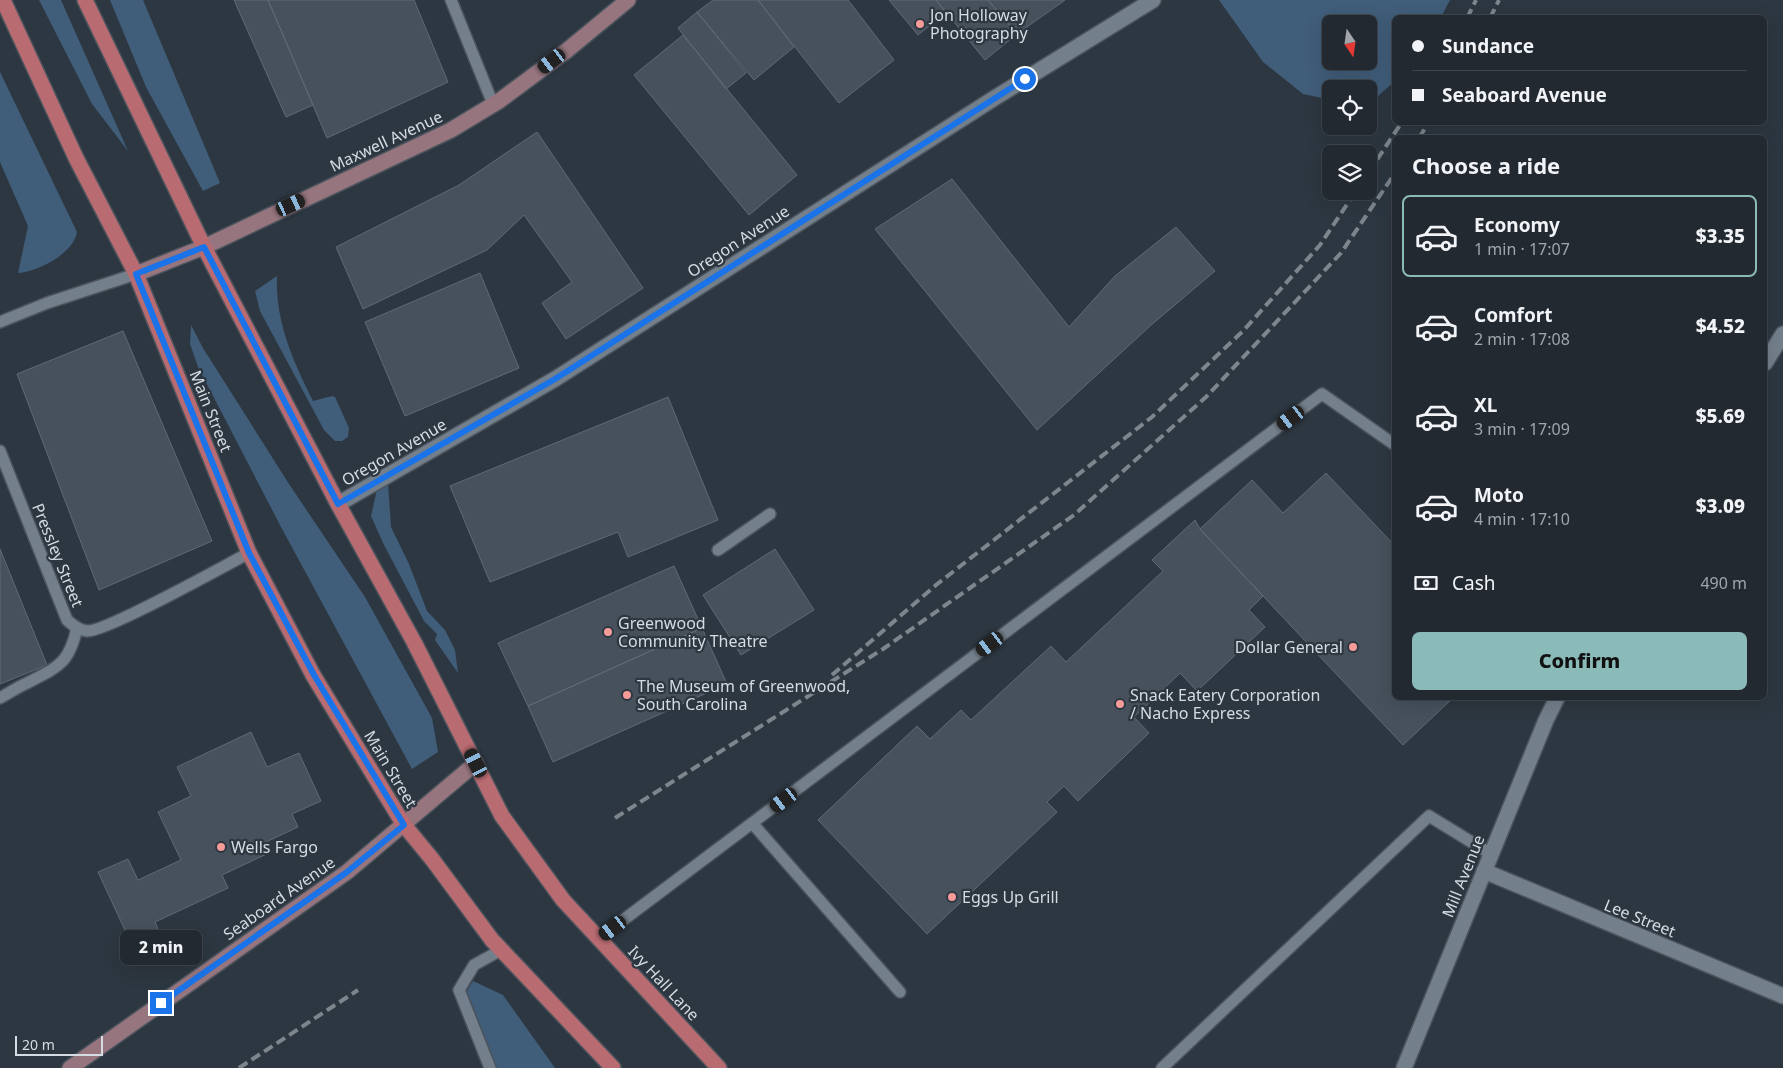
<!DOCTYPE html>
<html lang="en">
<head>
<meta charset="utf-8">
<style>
  :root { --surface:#222931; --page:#2e353d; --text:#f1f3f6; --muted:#a2a6ab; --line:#3f454d; --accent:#8bbbb9 }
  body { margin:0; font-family:"Noto Sans",sans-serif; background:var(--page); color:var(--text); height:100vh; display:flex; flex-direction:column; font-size:19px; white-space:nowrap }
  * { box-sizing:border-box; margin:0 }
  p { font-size:16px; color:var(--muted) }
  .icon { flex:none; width:28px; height:28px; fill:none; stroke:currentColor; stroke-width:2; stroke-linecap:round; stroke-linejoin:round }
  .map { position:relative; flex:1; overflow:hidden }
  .drawer { position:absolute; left:1392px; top:135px; width:375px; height:565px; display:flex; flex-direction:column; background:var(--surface); border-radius:8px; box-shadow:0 5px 20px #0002,0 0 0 1px var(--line) }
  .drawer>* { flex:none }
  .top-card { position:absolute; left:1392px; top:15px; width:375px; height:110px; border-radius:8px; box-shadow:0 5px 20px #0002,0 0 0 1px var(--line); display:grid; align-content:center; height:110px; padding:0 20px; background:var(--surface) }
  .needle { width:32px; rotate:167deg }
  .fabs { position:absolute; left:1322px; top:15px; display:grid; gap:10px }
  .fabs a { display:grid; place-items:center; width:55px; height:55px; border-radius:8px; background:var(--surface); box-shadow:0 5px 20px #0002,0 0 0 1px var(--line); font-size:25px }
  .scale { position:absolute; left:15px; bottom:12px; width:88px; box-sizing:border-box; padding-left:5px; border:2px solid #d5dbe2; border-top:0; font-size:14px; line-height:18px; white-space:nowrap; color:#d5dbe2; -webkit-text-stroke:4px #2d3741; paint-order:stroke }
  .end { position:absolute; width:22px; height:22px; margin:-11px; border:6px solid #1a73e8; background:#fff; box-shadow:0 0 0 2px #fff }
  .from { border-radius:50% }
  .bubble { position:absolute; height:35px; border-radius:8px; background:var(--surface); box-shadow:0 5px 20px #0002,0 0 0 1px var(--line); font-size:16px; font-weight:800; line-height:35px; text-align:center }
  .car { position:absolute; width:15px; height:30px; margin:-15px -8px; border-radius:6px; box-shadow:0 0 4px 1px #0007; background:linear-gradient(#222 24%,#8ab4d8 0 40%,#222 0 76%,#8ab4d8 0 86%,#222 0) }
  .top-card b { display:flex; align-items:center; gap:18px; height:48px; font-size:19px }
  .top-card b+b { border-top:1px solid var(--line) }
  .top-card i { width:12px; height:12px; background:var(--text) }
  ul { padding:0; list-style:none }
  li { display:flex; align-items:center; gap:15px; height:82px; margin:0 10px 8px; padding:0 10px; border:2px solid transparent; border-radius:8px }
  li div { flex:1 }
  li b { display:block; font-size:19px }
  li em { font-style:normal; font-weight:800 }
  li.active { border-color:var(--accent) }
  li>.icon { width:45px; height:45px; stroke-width:1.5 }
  h2 { padding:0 20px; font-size:22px; line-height:60px }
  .pay { display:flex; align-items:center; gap:12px; height:55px; padding:0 20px; font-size:19px }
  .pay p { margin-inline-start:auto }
  .action { display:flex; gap:10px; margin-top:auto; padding:10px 20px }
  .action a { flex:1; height:58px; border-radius:8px; background:var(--accent); color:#111; font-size:20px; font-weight:800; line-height:58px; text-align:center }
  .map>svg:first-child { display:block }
  .green { fill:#405d79; fill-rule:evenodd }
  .building { fill:#46515c; stroke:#5f6a76 }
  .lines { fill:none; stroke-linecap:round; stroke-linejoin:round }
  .service-casing { stroke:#4b535c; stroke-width:14 }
  .minor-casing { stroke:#4b535c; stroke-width:18 }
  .secondary-casing { stroke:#4b535c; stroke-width:18 }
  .primary-casing { stroke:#4b535c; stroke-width:18 }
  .service { stroke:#737f8b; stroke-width:11 }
  .minor { stroke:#737f8b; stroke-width:15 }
  .secondary { stroke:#96757e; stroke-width:15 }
  .primary { stroke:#b86b71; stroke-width:15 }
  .rail { stroke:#7d858d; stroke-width:4; stroke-dasharray:10 5; stroke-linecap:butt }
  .primary-bridge-casing { stroke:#4b535c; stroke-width:18; stroke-linecap:butt }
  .primary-bridge { stroke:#b86b71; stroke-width:15 }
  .route { stroke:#1a73e8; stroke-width:6 }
  .poi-dot { fill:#f59b98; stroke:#2d3741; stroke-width:2 }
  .labels { text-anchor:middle; stroke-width:4.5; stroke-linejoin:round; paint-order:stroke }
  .poi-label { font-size:16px; fill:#d5dbe2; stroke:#2d3741; text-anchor:start }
  .street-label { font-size:16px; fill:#d5dbe2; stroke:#2d3741 }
</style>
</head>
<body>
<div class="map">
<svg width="1783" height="1068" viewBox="0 0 1783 1068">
  <rect width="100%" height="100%" fill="#2d3741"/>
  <path class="green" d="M39,0h22l67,151 -36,-47z
    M110,0h33l77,183 -17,8 -57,-104z
    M1219,0h231l-9,17 -46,1v63l-26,23v-15h-38v11l-28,-6 -40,-32zM1331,24h38v37h-38z
    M0,72l77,160c-3,21 -39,40 -59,41l10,-47 -28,-64z
    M277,276c-2,45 16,85 36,125l19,-5 3,1 14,31 -1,9 -6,4h-7l-11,-11 -64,-119 -5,-20z
    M191,325l12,23 86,136 76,113 67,121 6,34 -26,17 -131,-242 -83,-160 -8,-23z
    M388,483l3,44 18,37 18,47 18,19 10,20 3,23 -23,-33 2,-6 -13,-13 -41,-78 -12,-27 7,-31z
    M473,981l30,14 52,73h-60l-35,-66z"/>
  <path class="building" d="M234,0h34l45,105 -27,12z
    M268,0h146l34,82 -121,56z
    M713,0h45l36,47 -40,33 -57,-68z
    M758,0h90l46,60 -55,43z
    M889,0h47l10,12 -28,23z
    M936,0h52l29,34 -32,26z
    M988,0h77l-48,34z
    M697,12l49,61 -20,16 -48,-61z
    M683,35l114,140 -48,40 -115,-140z
    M537,132l106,156 -77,51 -24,-36 30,-21 -48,-67 -37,35 -124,59 -27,-62 123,-62z
    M952,179l117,148 46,-51 61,-49 39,44 -65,55 -113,104 -162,-201z
    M480,273l39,95 -114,48 -40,-94z
    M123,331l89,210 -113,49 -82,-216z
    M668,397l50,123 -90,37 -10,-25 -128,50 -40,-96z
    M1326,473l69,73v152h58l-50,47 -203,-216 52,-49 31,33z
    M1195,520l5,9 63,67 -14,14 16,17 -68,64 -17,-18 -46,44 15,16 -71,68 -14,-15 -17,16 10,10 -130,122 -109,-114 99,-94 13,13 31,-29 10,10 80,-74 15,16 97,-91 -11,-11z
    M0,549l47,116 -47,19z
    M775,549l39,61 -73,45 -38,-60z
    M674,566l28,62 -174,78 -30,-63z
    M702,628l25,56 -174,78 -25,-56z
    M251,732l16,35 32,-14 22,48 -29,13 6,13 -32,15 5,10 -49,23 6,13 -73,34 9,21 -27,13 -39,-84 30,-13 10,21 43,-20 -23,-48 33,-16 -14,-29z"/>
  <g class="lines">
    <g class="service-casing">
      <path id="service" d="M451,0l42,104
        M0,322l47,-19 89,-29
        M0,451l67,169c6,5 11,10 20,11 19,1 137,-65 162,-78
        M718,550l52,-36
        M0,698c9,-5 18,-11 27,-15 31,-16 42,-19 50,-55
        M752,823l148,169
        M598,939l724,-545 73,51
        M490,1068l-31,-78 15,-25 27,-15
        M1162,1068l267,-252 62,38"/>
    </g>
    <g class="minor-casing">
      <path id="minor" d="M1765,363l18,-29
        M338,504l217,-125 438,-280 160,-99
        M1484,871l299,125
        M1404,1068l142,-348 11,-22"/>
    </g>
    <g class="secondary-casing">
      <path id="secondary" d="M136,274l68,-27 247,-117 48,-29 66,-49 63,-52
        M70,1068l277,-196 129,-109"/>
    </g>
    <g class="primary-casing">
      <path id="primary" d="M3,0l73,158 60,116 113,279 64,122 91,150 28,34
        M85,0l119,247 134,257 76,138 88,174
        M563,900l156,168
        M492,940l121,128"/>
    </g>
    <use href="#service" class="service"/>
    <use href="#minor" class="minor"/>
    <use href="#secondary" class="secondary"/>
    <use href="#primary" class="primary"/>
    <path class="rail" d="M1467,18l9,-18
      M1490,18l9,-18
      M1419,138l10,-16
      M1369,172l33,-50
      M832,675l104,-90 216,-168 91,-86 77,-86 36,-54
      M615,818l268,-169 191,-134 132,-118 135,-144 54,-80
      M239,1068l119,-78"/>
    <g class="primary-bridge-casing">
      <path id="primary-bridge" d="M502,816l61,84
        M432,859l60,81"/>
    </g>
    <use href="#primary-bridge" class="primary-bridge"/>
  </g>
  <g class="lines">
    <path class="route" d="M161,1003l186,-131 57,-47 -90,-150 -65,-122 -113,-279 68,-27 134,257 217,-125 470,-300"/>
  </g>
  <g class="poi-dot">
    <circle cx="920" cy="24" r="5"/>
    <circle cx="608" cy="632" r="5"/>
    <circle cx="1353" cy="647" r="5"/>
    <circle cx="627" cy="695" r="5"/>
    <circle cx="1120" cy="704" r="5"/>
    <circle cx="221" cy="847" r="5"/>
    <circle cx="952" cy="897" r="5"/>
  </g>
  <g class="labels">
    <g class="poi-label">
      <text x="930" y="21">Jon Holloway<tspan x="930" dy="18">Photography</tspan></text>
      <text x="618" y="629">Greenwood<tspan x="618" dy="18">Community Theatre</tspan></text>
      <text x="1343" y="653" text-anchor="end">Dollar General</text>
      <text x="637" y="692">The Museum of Greenwood,<tspan x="637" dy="18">South Carolina</tspan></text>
      <text x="1130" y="701">Snack Eatery Corporation<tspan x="1130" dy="18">/ Nacho Express</tspan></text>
      <text x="231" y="853">Wells Fargo</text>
      <text x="962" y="903">Eggs Up Grill</text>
    </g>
    <g class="street-label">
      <text transform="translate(386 141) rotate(-25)" y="6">Maxwell Avenue</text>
      <text transform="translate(738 241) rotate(-33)" y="6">Oregon Avenue</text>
      <text transform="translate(211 411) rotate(68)" y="6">Main Street</text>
      <text transform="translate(394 452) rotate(-30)" y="6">Oregon Avenue</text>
      <text transform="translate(58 555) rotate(68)" y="6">Pressley Street</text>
      <text transform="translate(391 769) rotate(59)" y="6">Main Street</text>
      <text transform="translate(1463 876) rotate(-68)" y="6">Mill Avenue</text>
      <text transform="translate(279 898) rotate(-35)" y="6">Seaboard Avenue</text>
      <text transform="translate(1640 918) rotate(22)" y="6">Lee Street</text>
      <text transform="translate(664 983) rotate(47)" y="6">Ivy Hall Lane</text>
    </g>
  </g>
</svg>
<div class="fabs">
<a><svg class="needle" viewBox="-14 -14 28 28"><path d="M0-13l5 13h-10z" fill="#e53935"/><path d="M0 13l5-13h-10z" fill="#a2a6ab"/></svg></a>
<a><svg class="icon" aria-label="locate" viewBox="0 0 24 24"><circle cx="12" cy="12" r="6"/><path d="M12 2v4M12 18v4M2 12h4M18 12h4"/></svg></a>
<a><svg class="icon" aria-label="layers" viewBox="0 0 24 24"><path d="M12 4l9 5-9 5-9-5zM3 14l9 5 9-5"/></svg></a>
</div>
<div class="scale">20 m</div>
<i class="end from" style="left:1025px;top:79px"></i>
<i class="end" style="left:161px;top:1003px"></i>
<div class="bubble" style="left:120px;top:930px;width:82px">2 min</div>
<i class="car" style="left:552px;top:61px;rotate:233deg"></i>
<i class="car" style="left:291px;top:205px;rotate:65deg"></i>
<i class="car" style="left:1291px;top:418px;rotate:233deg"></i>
<i class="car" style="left:990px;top:644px;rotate:233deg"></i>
<i class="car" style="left:476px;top:763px;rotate:333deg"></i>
<i class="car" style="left:784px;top:800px;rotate:233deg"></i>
<i class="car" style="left:613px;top:928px;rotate:233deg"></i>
<div class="top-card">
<b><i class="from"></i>Sundance</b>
<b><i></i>Seaboard Avenue</b>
</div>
<section class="drawer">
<h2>Choose a ride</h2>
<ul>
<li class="active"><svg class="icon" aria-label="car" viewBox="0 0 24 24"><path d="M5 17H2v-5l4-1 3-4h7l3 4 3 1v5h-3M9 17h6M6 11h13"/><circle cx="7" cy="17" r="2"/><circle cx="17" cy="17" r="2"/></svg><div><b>Economy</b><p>1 min · 17:07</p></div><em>$3.35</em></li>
<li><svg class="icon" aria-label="car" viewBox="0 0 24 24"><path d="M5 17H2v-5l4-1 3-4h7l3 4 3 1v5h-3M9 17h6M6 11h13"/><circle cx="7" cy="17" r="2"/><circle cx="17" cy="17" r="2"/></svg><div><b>Comfort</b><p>2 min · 17:08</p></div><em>$4.52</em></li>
<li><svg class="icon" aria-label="car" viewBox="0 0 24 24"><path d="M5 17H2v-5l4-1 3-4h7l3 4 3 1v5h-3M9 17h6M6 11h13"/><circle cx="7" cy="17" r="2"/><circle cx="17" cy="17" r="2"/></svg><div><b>XL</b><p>3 min · 17:09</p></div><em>$5.69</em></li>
<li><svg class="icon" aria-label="car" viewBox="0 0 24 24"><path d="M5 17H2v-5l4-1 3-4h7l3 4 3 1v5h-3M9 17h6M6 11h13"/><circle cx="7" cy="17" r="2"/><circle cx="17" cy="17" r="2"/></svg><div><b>Moto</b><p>4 min · 17:10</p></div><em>$3.09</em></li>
</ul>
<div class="pay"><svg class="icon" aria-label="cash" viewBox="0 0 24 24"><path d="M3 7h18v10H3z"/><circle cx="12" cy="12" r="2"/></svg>Cash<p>490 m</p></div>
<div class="action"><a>Confirm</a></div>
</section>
</div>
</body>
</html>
